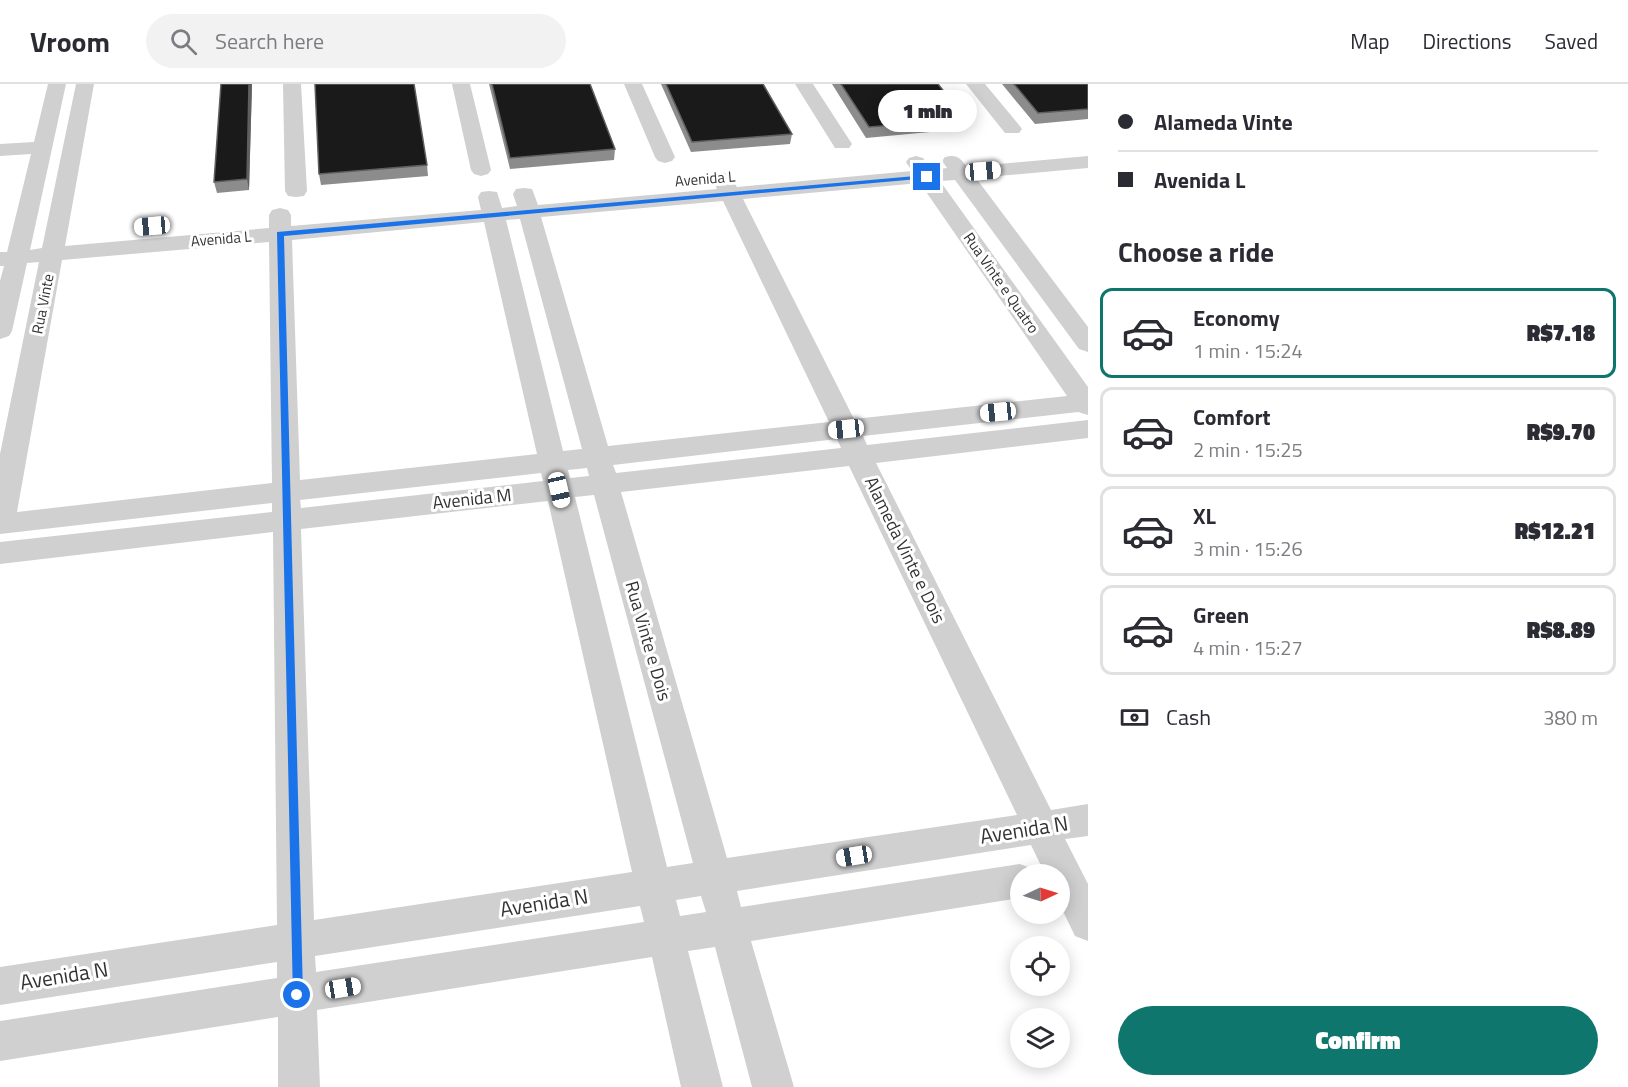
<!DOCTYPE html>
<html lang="en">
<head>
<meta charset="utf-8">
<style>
  :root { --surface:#fff; --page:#f2f2f3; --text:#2b2b33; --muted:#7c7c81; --line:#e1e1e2; --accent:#0f766e }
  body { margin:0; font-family:"Titillium Web",sans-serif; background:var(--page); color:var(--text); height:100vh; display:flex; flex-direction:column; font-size:22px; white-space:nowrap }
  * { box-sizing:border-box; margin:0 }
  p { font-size:20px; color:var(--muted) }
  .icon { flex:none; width:33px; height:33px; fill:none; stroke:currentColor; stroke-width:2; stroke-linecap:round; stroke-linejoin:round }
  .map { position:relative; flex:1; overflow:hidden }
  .panel { display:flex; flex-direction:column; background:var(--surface); width:540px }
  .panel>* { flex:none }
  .top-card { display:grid; align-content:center; height:132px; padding:0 30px; background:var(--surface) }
  .needle { width:39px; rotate:86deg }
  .tools { position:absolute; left:1010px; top:780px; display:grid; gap:12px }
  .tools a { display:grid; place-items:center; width:60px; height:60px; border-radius:50%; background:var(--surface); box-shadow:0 3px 15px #0003; font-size:30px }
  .end { position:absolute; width:27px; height:27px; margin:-14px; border:8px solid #1a73e8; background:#fff; box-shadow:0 0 0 3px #fff }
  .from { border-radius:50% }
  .bubble { position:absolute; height:42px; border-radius:21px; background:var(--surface); box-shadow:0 3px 15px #0003; font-size:20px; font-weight:800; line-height:42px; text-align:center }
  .car { position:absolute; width:18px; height:36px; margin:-18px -9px; border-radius:8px; box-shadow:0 0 4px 2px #0007; background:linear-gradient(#fff 24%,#345 0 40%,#fff 0 76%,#345 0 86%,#fff 0) }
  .top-card b { display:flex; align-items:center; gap:21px; height:57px; font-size:22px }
  .top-card b+b { border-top:2px solid var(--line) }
  .top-card i { width:15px; height:15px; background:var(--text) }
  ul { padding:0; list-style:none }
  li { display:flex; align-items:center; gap:18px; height:90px; margin:0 12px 9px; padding:0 18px; border:3px solid var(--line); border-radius:12px }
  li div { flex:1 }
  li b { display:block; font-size:22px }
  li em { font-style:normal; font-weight:800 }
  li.selected { border-color:var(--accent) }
  li>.icon { width:54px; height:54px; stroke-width:1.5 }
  h2 { padding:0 30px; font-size:27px; line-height:72px }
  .pay { display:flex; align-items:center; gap:15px; height:66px; padding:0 30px; font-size:22px }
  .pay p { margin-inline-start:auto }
  .button { display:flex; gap:12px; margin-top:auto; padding:12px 30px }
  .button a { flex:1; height:69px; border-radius:36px; background:var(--accent); color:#fff; font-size:24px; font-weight:800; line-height:69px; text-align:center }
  header { display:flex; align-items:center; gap:36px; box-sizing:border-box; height:84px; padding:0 30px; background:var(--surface); border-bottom:2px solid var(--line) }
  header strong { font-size:28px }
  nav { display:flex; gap:33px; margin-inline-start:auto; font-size:21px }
  .search { width:420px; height:54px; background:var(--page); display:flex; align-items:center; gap:15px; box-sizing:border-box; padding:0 21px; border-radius:33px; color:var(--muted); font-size:22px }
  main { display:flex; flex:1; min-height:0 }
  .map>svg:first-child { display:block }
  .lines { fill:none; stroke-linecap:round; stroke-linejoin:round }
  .street { fill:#d0d0d0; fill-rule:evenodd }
  .wall { fill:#8c8c8c }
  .shaded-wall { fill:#5f5f5f }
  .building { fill:#1a1a1a; stroke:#5f5f5f; stroke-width:1.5 }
  .route { fill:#1a73e8 }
  .labels { text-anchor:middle; stroke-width:6; stroke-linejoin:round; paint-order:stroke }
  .far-street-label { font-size:15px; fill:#333; stroke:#fff }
  .street-label { font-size:18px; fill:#333; stroke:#fff }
  .near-street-label { font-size:21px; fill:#333; stroke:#fff }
</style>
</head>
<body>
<header>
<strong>Vroom</strong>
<div class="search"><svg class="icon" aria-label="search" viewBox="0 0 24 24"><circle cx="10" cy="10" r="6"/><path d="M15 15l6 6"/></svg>Search here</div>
<nav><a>Map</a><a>Directions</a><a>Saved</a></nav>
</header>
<main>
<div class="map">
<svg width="1088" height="1003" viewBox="0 0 1088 1003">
  <rect width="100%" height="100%" fill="#fff"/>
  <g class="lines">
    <path class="street" d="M48,0h18l-36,166 12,-2 34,-164h18l-29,162 204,-18v-13l3,-5 8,-2 8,2 3,5v11l190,-16 -3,-13 3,-5 8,-1 8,1 5,16 15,-2 -4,-12 3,-5 8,-1 8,1 6,16 179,-16 -5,-11 3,-4 7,-2 7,2 8,13 175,-16 -6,-9 3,-4 7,-2 7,2 9,12 15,-2 -5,-7 3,-4c11,-3 15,0 22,10l121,-11v12l-112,10 112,149v25l-9,-3 -124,-169 -15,1 148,206v28l-10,-3 -215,24 4,9 221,-25v18l-212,25 175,347 37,-6v32l-23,3 23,45v57l-13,-5 -16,-33v-29h-14l-14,-29 -294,46 4,16 279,-43 13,5 2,5h-15v24l-269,43 43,146h-42l-37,-140 -27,4 35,136h-42l-29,-130 -335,53 3,77h-42v-70l-278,44v-40l277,-43v-16l-277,43v-38l277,-42 -4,-393 -273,32v-22l272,-30v-9l-272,31v-80l39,-192 -12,1 -15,68 -3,5 -9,3v-58l4,-15h-4v-14h7l24,-98 -31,2v-12l34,-2zM920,99l147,213 -213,23 -111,-220zM723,117l106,221 -221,24 -67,-229zM520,135l62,230 -19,2 -57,-231zM484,138l53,232 -237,26 -8,-240zM269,158l3,241 -255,29 45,-252zM837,355l4,9 -225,25 -3,-8zM849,382l168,349 -290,43 -106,-366zM587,384l2,8 -19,2 -2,-8zM541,389l2,8 -242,27 -1,-8zM594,411l99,368 -26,4 -92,-370zM548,417l84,371 -318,48 -13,-391zM701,812l5,16 -26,4 -4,-16zM640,822l4,16 -328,50 -1,-16z
      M283,0h18l6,107 -3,5 -8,1 -8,-1 -3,-5z
      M452,0h18l21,86 -3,4 -7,2 -7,-2 -3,-4z
      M624,0h18l33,73 -3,4 -7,2 -7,-2 -3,-4z
      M795,0h18l39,60 -3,4h-14z
      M966,0h19l34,41 3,4 -3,4h-14z"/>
  </g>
  <path class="wall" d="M252,0l-3,106 -32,3 -3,-11z
    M489,0h101l25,65 -1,11 -104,9z
    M661,0h102l29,50 -2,10 -99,8z
    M832,0h106l28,35 -4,10 -96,9z
    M1002,0h86v35l-53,5z
    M427,81l1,11 -107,9 -2,-11z"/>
  <path class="shaded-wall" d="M249,0h3l-3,106 -2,-11z"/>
  <path class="building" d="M221,0h28l-2,95 -33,3z
    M315,0h99l13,81 -108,9z
    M492,0h98l25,65 -105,9z
    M666,0h97l29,50 -100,8z
    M841,0h97l28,35 -97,8z
    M1014,0h74v25l-50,4z"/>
  <path class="route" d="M927,91l2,3 -645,58 19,759 -1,5 -5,1 -4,-1 -16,-768z"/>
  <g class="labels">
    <g class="far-street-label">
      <text transform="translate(705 95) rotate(-5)" y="5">Avenida L</text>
      <text transform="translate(221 155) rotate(-5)" y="5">Avenida L</text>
      <text transform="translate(1001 199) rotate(55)" y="5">Rua Vinte e Quatro</text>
      <text transform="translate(43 220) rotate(-79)" y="5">Rua Vinte</text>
    </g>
    <g class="street-label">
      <text transform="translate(472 415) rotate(-6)" y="6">Avenida M</text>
      <text transform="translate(905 466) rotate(64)" y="6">Alameda Vinte e Dois</text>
      <text transform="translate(648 557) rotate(74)" y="6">Rua Vinte e Dois</text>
    </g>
    <g class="near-street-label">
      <text transform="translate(1024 746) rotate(-9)" y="7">Avenida N</text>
      <text transform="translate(544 819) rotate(-9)" y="7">Avenida N</text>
      <text transform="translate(64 892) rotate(-9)" y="7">Avenida N</text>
    </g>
  </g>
</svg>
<div class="tools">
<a><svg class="needle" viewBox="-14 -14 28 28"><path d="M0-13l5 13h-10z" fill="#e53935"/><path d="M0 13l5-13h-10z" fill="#7c7c81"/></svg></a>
<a><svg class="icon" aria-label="locate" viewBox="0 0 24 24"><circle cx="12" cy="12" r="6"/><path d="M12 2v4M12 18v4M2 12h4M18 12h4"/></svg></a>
<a><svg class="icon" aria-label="layers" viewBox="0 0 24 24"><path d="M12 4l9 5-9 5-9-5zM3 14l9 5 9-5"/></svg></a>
</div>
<i class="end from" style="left:297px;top:911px"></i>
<i class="end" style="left:927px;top:93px"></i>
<div class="bubble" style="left:878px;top:6px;width:99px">1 min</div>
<i class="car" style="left:983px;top:87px;rotate:85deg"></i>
<i class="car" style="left:152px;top:142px;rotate:265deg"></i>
<i class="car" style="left:998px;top:328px;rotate:264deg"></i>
<i class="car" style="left:846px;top:345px;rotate:264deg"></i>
<i class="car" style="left:559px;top:406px;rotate:167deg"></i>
<i class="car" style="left:854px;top:772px;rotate:261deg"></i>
<i class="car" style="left:343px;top:904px;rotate:81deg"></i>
</div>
<section class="panel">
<div class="top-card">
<b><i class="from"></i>Alameda Vinte</b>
<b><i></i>Avenida L</b>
</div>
<h2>Choose a ride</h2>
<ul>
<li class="selected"><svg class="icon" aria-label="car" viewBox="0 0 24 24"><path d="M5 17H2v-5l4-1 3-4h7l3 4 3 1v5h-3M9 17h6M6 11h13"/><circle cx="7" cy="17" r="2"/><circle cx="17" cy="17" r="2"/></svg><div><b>Economy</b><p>1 min · 15:24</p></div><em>R$7.18</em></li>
<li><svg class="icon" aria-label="car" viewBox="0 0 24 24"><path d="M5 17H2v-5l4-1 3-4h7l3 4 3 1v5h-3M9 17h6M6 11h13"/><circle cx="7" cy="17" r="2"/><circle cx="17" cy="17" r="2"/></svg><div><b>Comfort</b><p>2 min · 15:25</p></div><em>R$9.70</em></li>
<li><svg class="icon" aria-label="car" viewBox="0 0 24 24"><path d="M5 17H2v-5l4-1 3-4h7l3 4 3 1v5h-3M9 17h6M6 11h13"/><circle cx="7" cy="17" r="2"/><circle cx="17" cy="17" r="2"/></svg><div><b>XL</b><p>3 min · 15:26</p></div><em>R$12.21</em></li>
<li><svg class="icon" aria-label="car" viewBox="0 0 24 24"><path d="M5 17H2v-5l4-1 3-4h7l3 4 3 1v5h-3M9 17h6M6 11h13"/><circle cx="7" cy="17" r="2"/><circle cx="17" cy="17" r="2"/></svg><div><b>Green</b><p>4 min · 15:27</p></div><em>R$8.89</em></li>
</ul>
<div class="pay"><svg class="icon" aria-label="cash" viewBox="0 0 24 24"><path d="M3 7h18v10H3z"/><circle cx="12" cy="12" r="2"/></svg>Cash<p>380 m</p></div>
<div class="button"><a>Confirm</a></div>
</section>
</main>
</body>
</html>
